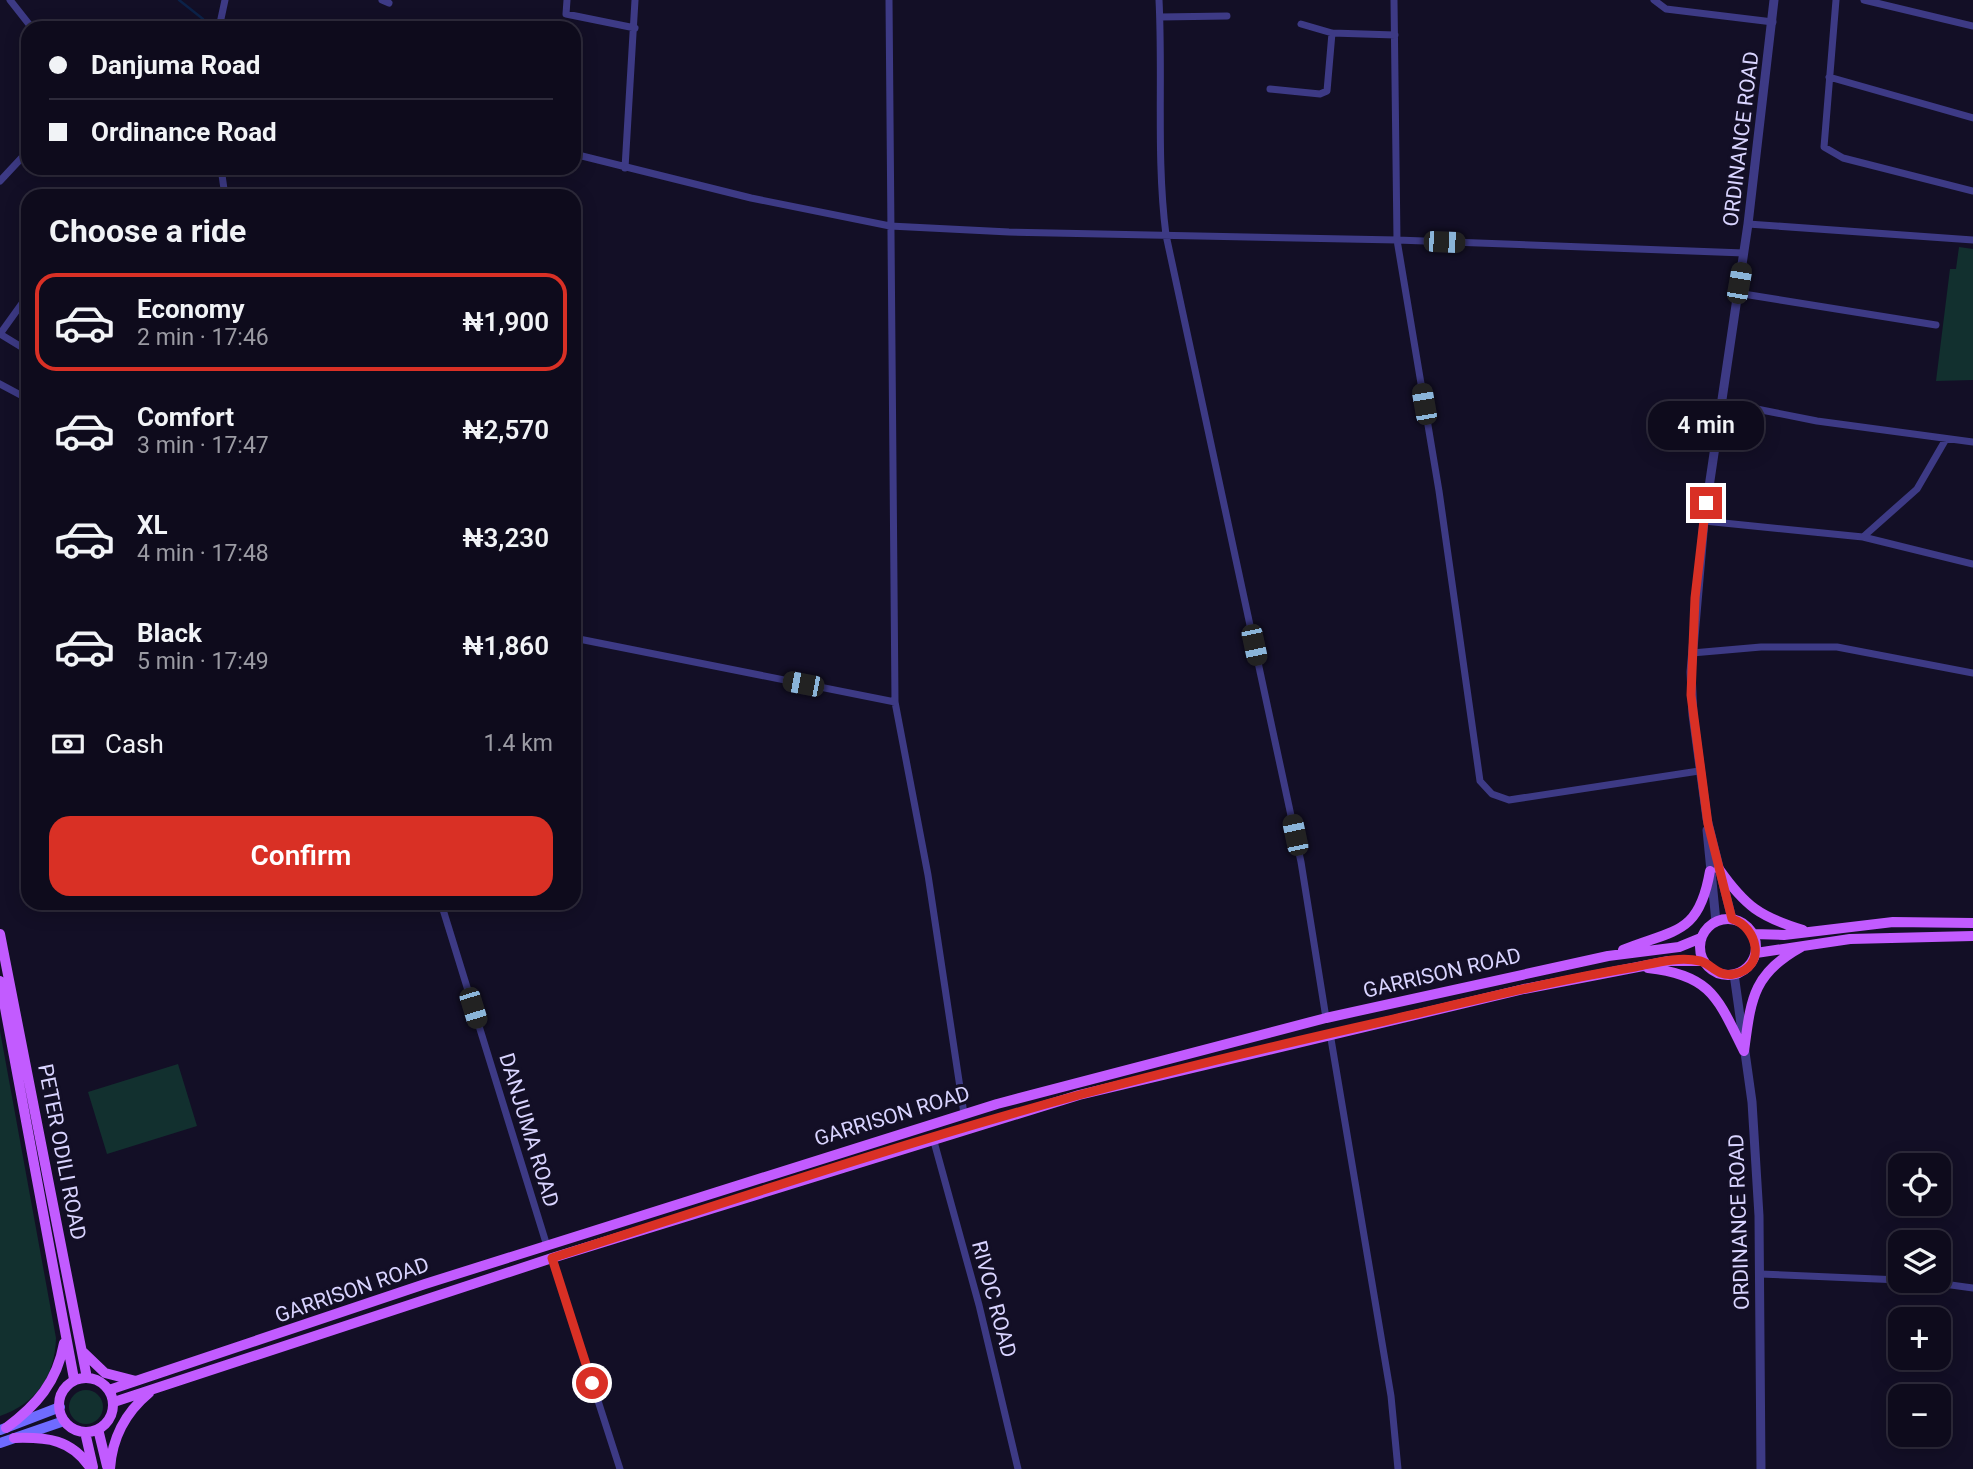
<!DOCTYPE html>
<html lang="en">
<head>
<meta charset="utf-8">
<style>
  :root { --surface:#0e0b1c; --page:#171425; --text:#f1f3f6; --muted:#9b9ba3; --line:#2e2b3b; --accent:#d93025 }
  body { margin:0; font-family:Roboto,sans-serif; background:var(--page); color:var(--text); height:100vh; display:flex; flex-direction:column; font-size:26px; white-space:nowrap }
  * { box-sizing:border-box; margin:0 }
  p { font-size:23px; color:var(--muted) }
  .icon { flex:none; width:38px; height:38px; fill:none; stroke:currentColor; stroke-width:2; stroke-linecap:round; stroke-linejoin:round }
  .map { position:relative; flex:1; overflow:hidden }
  .drawer { position:absolute; left:21px; top:189px; width:560px; height:721px; display:flex; flex-direction:column; background:var(--surface); border-radius:21px; box-shadow:0 4px 18px #0003,0 0 0 2px var(--line) }
  .drawer>* { flex:none }
  .banner { position:absolute; left:21px; top:21px; width:560px; height:154px; border-radius:21px; box-shadow:0 4px 18px #0003,0 0 0 2px var(--line); display:grid; align-content:center; height:154px; padding:0 28px; background:var(--surface) }
  .fabs { position:absolute; left:1888px; top:1153px; display:grid; gap:14px }
  .fabs a { display:grid; place-items:center; width:63px; height:63px; border-radius:14px; background:var(--surface); box-shadow:0 4px 18px #0003,0 0 0 2px var(--line); font-size:35px }
  .end { position:absolute; width:32px; height:32px; margin:-16px; border:9px solid #d93025; background:#fff; box-shadow:0 0 0 4px #fff }
  .from { border-radius:50% }
  .bubble { position:absolute; height:49px; border-radius:21px; background:var(--surface); box-shadow:0 4px 18px #0003,0 0 0 2px var(--line); font-size:23px; font-weight:600; line-height:49px; text-align:center }
  .car { position:absolute; width:21px; height:42px; margin:-21px -10px; border-radius:9px; box-shadow:0 0 5px 2px #0007; background:linear-gradient(#222 24%,#8ab4d8 0 40%,#222 0 76%,#8ab4d8 0 86%,#222 0) }
  .banner b { display:flex; align-items:center; gap:24px; height:66px; font-size:26px }
  .banner b+b { border-top:2px solid var(--line) }
  .banner i { width:18px; height:18px; background:var(--text) }
  ul { padding:0; list-style:none }
  li { display:flex; align-items:center; gap:21px; height:98px; margin:0 14px 10px; padding:0 14px; border:4px solid transparent; border-radius:21px }
  li div { flex:1 }
  li b { display:block; font-size:26px }
  li em { font-style:normal; font-weight:600 }
  li.on { border-color:var(--accent) }
  li>.icon { width:63px; height:63px; stroke-width:1.5 }
  h2 { padding:0 28px; font-size:32px; line-height:84px }
  .pay { display:flex; align-items:center; gap:18px; height:77px; padding:0 28px; font-size:26px }
  .pay p { margin-inline-start:auto }
  .cta { display:flex; gap:14px; margin-top:auto; padding:14px 28px }
  .cta a { flex:1; height:80px; border-radius:21px; background:var(--accent); color:#fff; font-size:28px; font-weight:600; line-height:80px; text-align:center }
  .map>svg:first-child { display:block }
  .green { fill:#12302f }
  .lines { fill:none; stroke-linecap:round; stroke-linejoin:round }
  .stream { stroke:#0c2248; stroke-width:2.5 }
  .minor { stroke:#3d3a85; stroke-width:7 }
  .tertiary { stroke:#3d3a85; stroke-width:9 }
  .secondary { stroke:#6f6bff; stroke-width:10 }
  .primary { stroke:#c25bff; stroke-width:10 }
  .route { stroke:#d93025; stroke-width:9 }
  .labels { text-anchor:middle; stroke-width:6; stroke-linejoin:round; paint-order:stroke }
  .street-label { font-size:21px; fill:#d9d4ff; stroke:#130f26 }
</style>
</head>
<body>
<div class="map">
<svg width="1973" height="1469" viewBox="0 0 1973 1469">
  <rect width="100%" height="100%" fill="#130f26"/>
  <path class="green" d="M1959,247l14,2v131l-37,1 14,-112h6z
    M0,1031l56,307c-1,38 -20,66 -56,78z
    M178,1064l19,62 -90,28 -19,-62z
    M69 1407a17 17 0 1 1 34 0a17 17 0 1 1-34 0Z"/>
  <g class="lines">
    <path class="stream" d="M179,0l24,19"/>
    <path class="minor" d="M10,0l22,28
      M382,0l7,3
      M567,0l-1,14 69,14
      M889,0l6,702 33,173 36,239
      M1159,0c4,78 -3,157 7,235l135,627 25,156
      M1394,0l3,240 42,251 41,290 12,13 17,6 190,-29
      M1654,0l12,9 107,13
      M1836,0l-12,147 19,11 130,33
      M1864,0l109,26
      M1160,17l67,-1
      M1301,24l31,9 63,2
      M219,28l6,-28
      M1829,77l144,41
      M1270,89l50,5 7,-3 5,-58
      M574,154l177,44 139,28 119,6 388,8 347,13
      M221,168l4,28
      M625,168l10,-168
      M0,181l28,-30
      M1748,224l225,16
      M1737,293l199,32
      M0,334l28,-39
      M0,334l28,17
      M0,384l28,15
      M1721,402l96,19 156,21
      M1704,521l159,16 110,27
      M1863,537l54,-48 29,-50
      M574,638l321,64
      M1692,653l69,-6h76l136,26
      M441,903l106,343
      M1330,1033l61,363 7,73
      M933,1138l46,167 39,164
      M552,1258l68,211
      M1760,1274l140,6
      M1922,1281l51,7"/>
    <path class="tertiary" d="M1707,830l9,92
      M1732,919l-25,-100 -14,-104 -2,-43 13,-151 44,-297 26,-224
      M1734,974l18,128 7,114 2,253"/>
    <path class="secondary" d="M0,1430l60,-23
      M0,1443l64,-22"/>
    <path class="primary" d="M1719,869c26,37 41,48 84,61
      M1700 947a28 28 0 1 1 56 0a28 28 0 1 1-56 0Z
      M0,934l87,444
      M1753,934l31,1 109,-13 80,1
      M1623,950c52,-21 76,-15 87,-79
      M1756,953l94,-14 123,-3
      M1648,968c64,7 70,31 96,83
      M0,981l74,398
      M1744,1051c7,-51 8,-77 57,-104
      M82,1351l23,22 31,8
      M59 1405a27 27 0 1 1 54 0a27 27 0 1 1-54 0Z
      M109,1390l316,-106 572,-180 329,-86 282,-62 71,-9 22,-9
      M114,1402l438,-144 527,-163 445,-106 145,-28h35
      M6,1428c31,-23 51,-46 58,-85
      M98,1429l9,37
      M85,1432l8,35
      M14,1438c33,-1 58,1 77,31
      M110,1469c2,-31 15,-56 39,-76"/>
  </g>
  <g class="lines">
    <path class="route" d="M592,1383l-40,-125c175,-56 350,-115 527,-163 101,-27 203,-51 306,-74 83,-19 166,-40 250,-54 20,-4 44,-11 65,-6 12,3 17,16 34,13 33,-6 24,-47 -2,-55l-24,-95 -17,-129 4,-97 11,-95"/>
  </g>
  <g class="labels">
    <g class="street-label">
      <text transform="translate(1741 139) rotate(-83)" y="7">ORDINANCE ROAD</text>
      <text transform="translate(1442 973) rotate(-13)" y="7">GARRISON ROAD</text>
      <text transform="translate(892 1116) rotate(-17)" y="7">GARRISON ROAD</text>
      <text transform="translate(529 1130) rotate(73)" y="7">DANJUMA ROAD</text>
      <text transform="translate(62 1152) rotate(79)" y="7">PETER ODILI ROAD</text>
      <text transform="translate(1739 1222) rotate(-92)" y="7">ORDINANCE ROAD</text>
      <text transform="translate(352 1290) rotate(-19)" y="7">GARRISON ROAD</text>
      <text transform="translate(994 1299) rotate(75)" y="7">RIVOC ROAD</text>
    </g>
  </g>
</svg>
<div class="fabs">
<a><svg class="icon" aria-label="locate" viewBox="0 0 24 24"><circle cx="12" cy="12" r="6"/><path d="M12 2v4M12 18v4M2 12h4M18 12h4"/></svg></a>
<a><svg class="icon" aria-label="layers" viewBox="0 0 24 24"><path d="M12 4l9 5-9 5-9-5zM3 14l9 5 9-5"/></svg></a>
<a>+</a>
<a>−</a>
</div>
<i class="end from" style="left:592px;top:1383px"></i>
<i class="end" style="left:1706px;top:503px"></i>
<div class="bubble" style="left:1648px;top:401px;width:116px">4 min</div>
<i class="car" style="left:1444px;top:242px;rotate:92deg"></i>
<i class="car" style="left:1739px;top:283px;rotate:10deg"></i>
<i class="car" style="left:1424px;top:404px;rotate:350deg"></i>
<i class="car" style="left:1254px;top:645px;rotate:168deg"></i>
<i class="car" style="left:803px;top:684px;rotate:281deg"></i>
<i class="car" style="left:1295px;top:835px;rotate:348deg"></i>
<i class="car" style="left:473px;top:1008px;rotate:163deg"></i>
<div class="banner">
<b><i class="from"></i>Danjuma Road</b>
<b><i></i>Ordinance Road</b>
</div>
<section class="drawer">
<h2>Choose a ride</h2>
<ul>
<li class="on"><svg class="icon" aria-label="car" viewBox="0 0 24 24"><path d="M5 17H2v-5l4-1 3-4h7l3 4 3 1v5h-3M9 17h6M6 11h13"/><circle cx="7" cy="17" r="2"/><circle cx="17" cy="17" r="2"/></svg><div><b>Economy</b><p>2 min · 17:46</p></div><em>₦1,900</em></li>
<li><svg class="icon" aria-label="car" viewBox="0 0 24 24"><path d="M5 17H2v-5l4-1 3-4h7l3 4 3 1v5h-3M9 17h6M6 11h13"/><circle cx="7" cy="17" r="2"/><circle cx="17" cy="17" r="2"/></svg><div><b>Comfort</b><p>3 min · 17:47</p></div><em>₦2,570</em></li>
<li><svg class="icon" aria-label="car" viewBox="0 0 24 24"><path d="M5 17H2v-5l4-1 3-4h7l3 4 3 1v5h-3M9 17h6M6 11h13"/><circle cx="7" cy="17" r="2"/><circle cx="17" cy="17" r="2"/></svg><div><b>XL</b><p>4 min · 17:48</p></div><em>₦3,230</em></li>
<li><svg class="icon" aria-label="car" viewBox="0 0 24 24"><path d="M5 17H2v-5l4-1 3-4h7l3 4 3 1v5h-3M9 17h6M6 11h13"/><circle cx="7" cy="17" r="2"/><circle cx="17" cy="17" r="2"/></svg><div><b>Black</b><p>5 min · 17:49</p></div><em>₦1,860</em></li>
</ul>
<div class="pay"><svg class="icon" aria-label="cash" viewBox="0 0 24 24"><path d="M3 7h18v10H3z"/><circle cx="12" cy="12" r="2"/></svg>Cash<p>1.4 km</p></div>
<div class="cta"><a>Confirm</a></div>
</section>
</div>
</body>
</html>
